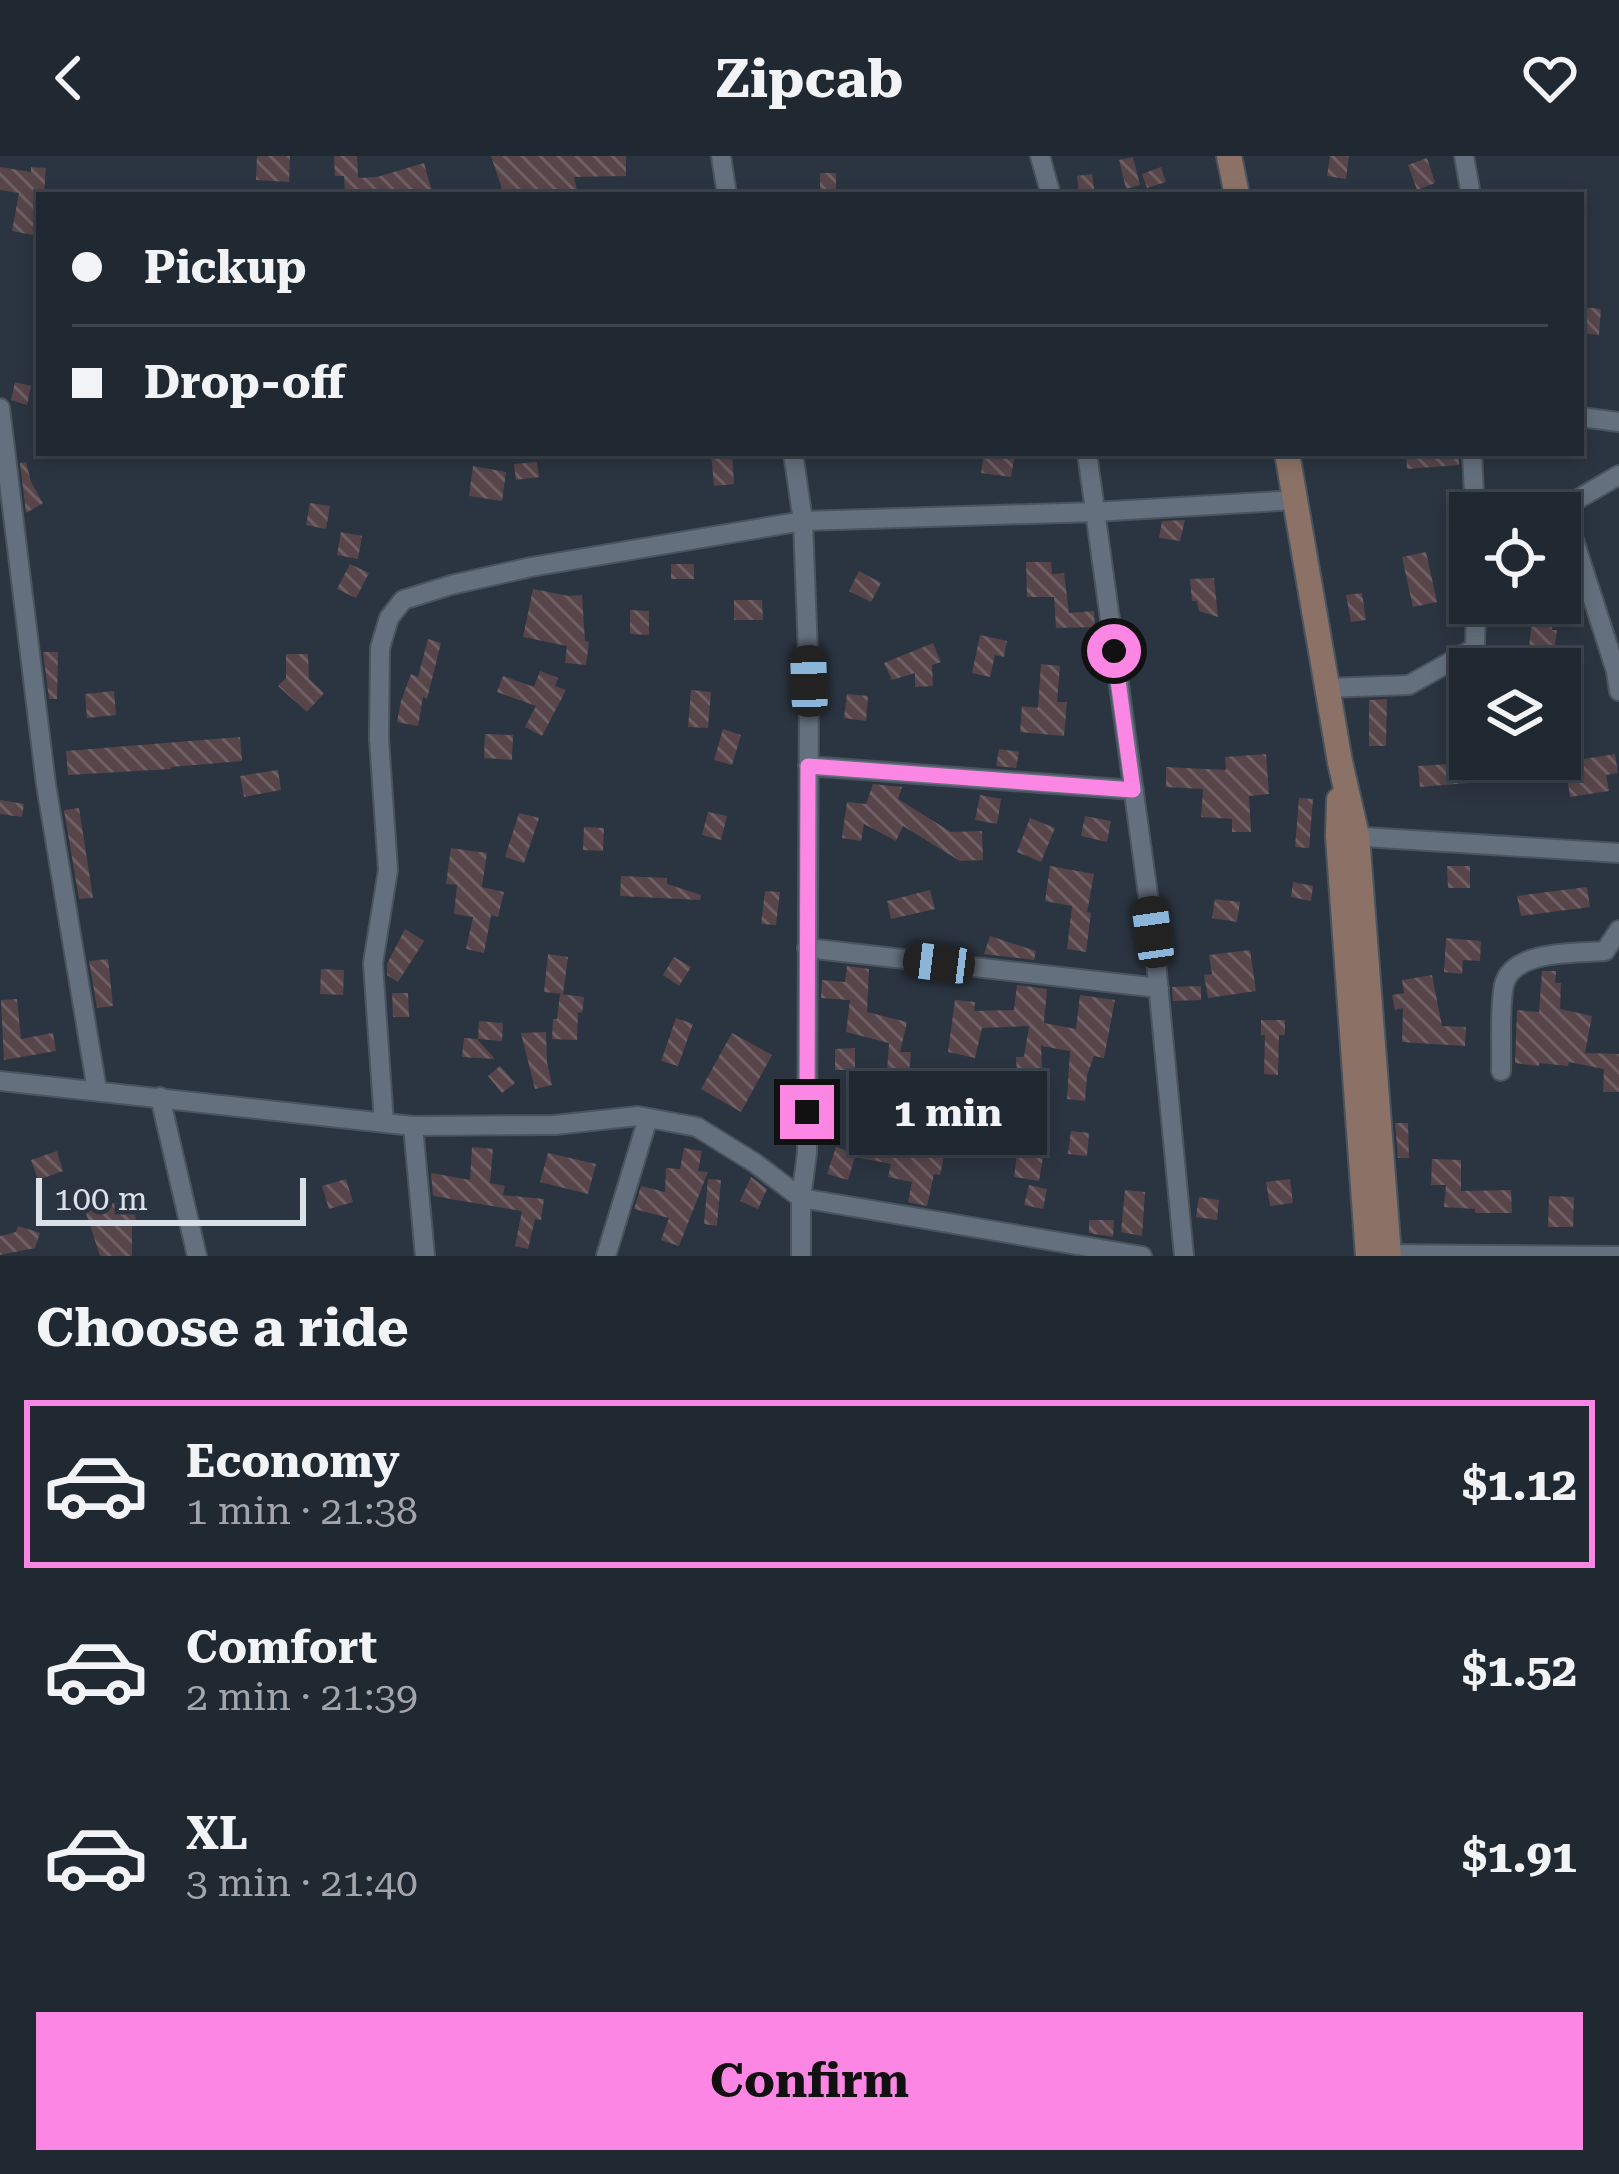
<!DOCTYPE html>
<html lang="en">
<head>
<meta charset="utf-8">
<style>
  :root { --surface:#202831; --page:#283039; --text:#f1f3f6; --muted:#a2a6ab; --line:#3d444d; --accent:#fc86e3 }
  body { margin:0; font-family:"Roboto Serif",serif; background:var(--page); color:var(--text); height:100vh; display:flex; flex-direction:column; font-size:45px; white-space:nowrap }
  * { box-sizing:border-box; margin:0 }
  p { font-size:39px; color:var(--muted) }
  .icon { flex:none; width:66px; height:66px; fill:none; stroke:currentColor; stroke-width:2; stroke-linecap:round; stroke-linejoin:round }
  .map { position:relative; height:1100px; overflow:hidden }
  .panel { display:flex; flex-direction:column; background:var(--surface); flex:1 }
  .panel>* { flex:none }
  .banner { position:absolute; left:36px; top:36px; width:1548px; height:264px; border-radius:0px; box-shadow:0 6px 18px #0003,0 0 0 3px var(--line); display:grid; align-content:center; height:264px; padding:0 36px; background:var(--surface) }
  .fabs { position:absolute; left:1449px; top:336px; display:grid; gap:24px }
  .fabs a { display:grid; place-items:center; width:132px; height:132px; border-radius:0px; background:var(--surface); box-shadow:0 6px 18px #0003,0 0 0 3px var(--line); font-size:60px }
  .scale { position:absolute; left:36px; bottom:30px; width:270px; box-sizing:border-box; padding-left:12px; border:6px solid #d9e0e8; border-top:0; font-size:33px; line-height:42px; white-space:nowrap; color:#d9e0e8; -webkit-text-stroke:9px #2b3541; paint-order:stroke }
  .end { position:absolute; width:54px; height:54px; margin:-27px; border:15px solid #fc86e3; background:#111; box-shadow:0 0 0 6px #111 }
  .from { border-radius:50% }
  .bubble { position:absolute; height:84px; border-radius:0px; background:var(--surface); box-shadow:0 6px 18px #0003,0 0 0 3px var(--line); font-size:39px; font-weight:700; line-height:84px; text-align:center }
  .car { position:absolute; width:36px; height:72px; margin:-36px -18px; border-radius:15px; box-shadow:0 0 9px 3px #0007; background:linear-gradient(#222 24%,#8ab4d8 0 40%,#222 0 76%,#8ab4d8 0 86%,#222 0) }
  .banner b { display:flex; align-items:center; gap:42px; height:114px; font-size:45px }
  .banner b+b { border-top:3px solid var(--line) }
  .banner i { width:30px; height:30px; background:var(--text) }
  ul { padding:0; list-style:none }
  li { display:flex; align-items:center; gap:36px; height:168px; margin:0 24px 18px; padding:0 12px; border:6px solid transparent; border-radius:0px }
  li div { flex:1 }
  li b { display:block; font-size:45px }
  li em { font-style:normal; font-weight:700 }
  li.active { border-color:var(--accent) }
  li>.icon { width:108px; height:108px; stroke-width:1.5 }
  h2 { padding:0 36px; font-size:54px; line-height:144px }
  .primary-button { display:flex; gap:24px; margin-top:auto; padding:24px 36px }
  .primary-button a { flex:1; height:138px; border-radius:0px; background:var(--accent); color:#111; font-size:48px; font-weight:700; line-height:138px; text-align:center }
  header { display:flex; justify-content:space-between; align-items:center; height:156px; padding:0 36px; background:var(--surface); font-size:54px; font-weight:700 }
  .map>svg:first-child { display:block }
  .building { fill:url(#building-back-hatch) }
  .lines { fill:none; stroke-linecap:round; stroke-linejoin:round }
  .minor-casing { stroke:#4a545e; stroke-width:22 }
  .secondary-casing { stroke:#4a545e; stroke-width:28 }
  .minor { stroke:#64707d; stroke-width:18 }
  .secondary { stroke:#8c7266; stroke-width:24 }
  .route { stroke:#fc86e3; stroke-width:15 }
</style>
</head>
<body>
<header><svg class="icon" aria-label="back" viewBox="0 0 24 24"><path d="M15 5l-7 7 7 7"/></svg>Zipcab<svg class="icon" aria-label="heart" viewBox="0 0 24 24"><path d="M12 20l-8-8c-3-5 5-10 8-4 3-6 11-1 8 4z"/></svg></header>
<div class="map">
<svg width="1619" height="1100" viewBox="0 0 1619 1100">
  <defs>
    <pattern id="building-back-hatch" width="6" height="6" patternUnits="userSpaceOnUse" patternTransform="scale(3)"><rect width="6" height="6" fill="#57454a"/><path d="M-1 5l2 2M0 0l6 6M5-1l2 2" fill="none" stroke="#6f6064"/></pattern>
  </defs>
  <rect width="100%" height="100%" fill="#2b3541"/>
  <path class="building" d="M257,0h33l-1,26 -33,-2z
    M334,0h23l1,22 19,-1 47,-14 9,32h-88l-1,-19h-9z
    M491,0h135v20l-52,1 4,18h-74z
    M1330,0h19l-3,23 -19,-3z
    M1133,1l7,28 -14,4 -7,-29z
    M1427,2l8,25 -18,7 -9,-25z
    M0,11l31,5v-5l15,1 -2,25 -5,-1 -1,44 -26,-5 7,-38 -19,-3z
    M1161,11l5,15 -19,6 -5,-14z
    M820,17h16v21h-16z
    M1092,18l3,21h-16l-2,-19z
    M1581,151l20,2 -2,26 -18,-2z
    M15,226l16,4 -4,19 -16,-5z
    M711,297h21l2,31 -20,2z
    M984,297h31l-4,24 -30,-4z
    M1406,297h53v12l-52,4z
    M26,306l5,20 12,21 -17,10 -6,-50z
    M537,306l2,15 -23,3 -2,-16z
    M473,310l33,6 -4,29 -33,-5z
    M310,347l20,3 -4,23 -20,-4z
    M1185,364l-5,21 -21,-3 3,-17z
    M341,376l21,4 -4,23 -21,-4z
    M1426,396l11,50 -24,5 -11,-50z
    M1026,406h25l1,12 12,-1 5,40 25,-2 1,16 -39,1 -2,-31h-27z
    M350,408l19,9 -13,25 -19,-9z
    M671,408h23v15h-23z
    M859,415l22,12 -10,19 -22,-11z
    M1214,422l4,39 -19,-6 -2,-10h-5l-2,-22z
    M533,433l36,7 13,-1 3,46 4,1 -3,23 -21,-2 2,-17 -44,-9z
    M1362,437l4,27 -15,2 -5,-27z
    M734,444h28l1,20h-29z
    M1528,447h20l4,27h5l-3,21 -3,-1 1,19h-25l4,-41z
    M630,454l19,1v24l-19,-1z
    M980,479l27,6 -3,16 -9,-2 -5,22 -18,-4z
    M428,483l13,4 -14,56 -4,-2 -5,29 -21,-4 4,-21 10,-27 7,3z
    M933,487l8,19 -9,3 1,21 -18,1v-14l-23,7 -8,-17z
    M43,496h15l-1,47h-8z
    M286,498h22l1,25 15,14 -17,19 -29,-26 8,-8z
    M1041,508l19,2 -3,36h10l-3,34 -44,-4 2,-26 16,2z
    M540,515l18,7 -3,8 11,4 -24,46 -17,-9 11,-21 -39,-14 6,-16 31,11z
    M691,534l20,2 -3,36 -20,-1z
    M114,535l2,24 -29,3 -2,-24z
    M847,538l21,2 -2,25 -22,-3z
    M1387,543l-1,47h-17v-46z
    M723,573l18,6 -9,30 -18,-5z
    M485,578l28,1 -1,25 -28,-2z
    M240,581l2,24 -71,6v2l-103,6 -2,-24z
    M999,593l20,3 -3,16 -20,-2z
    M1266,598l3,40 -20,2 2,36h-19v-13l-31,-2 2,-28 -37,-2v-20l60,3 -1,-13z
    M1615,598l3,19 -12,2 3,16 -39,6 -5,-35z
    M1479,606l2,20 -61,5 -2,-21z
    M278,614l3,20 -37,7 -4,-21z
    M873,628l29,3 -4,12 53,33 31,-1 1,29 -23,1 -57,-35 -7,15 -32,-17 -3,17 -19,-3 5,-36 19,2z
    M980,639l21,4 -4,25 -22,-4z
    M1299,642l14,1 -4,49 -14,-1z
    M0,644l24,4 -2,13 -22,-3z
    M79,652l14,90 -14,1 -15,-89z
    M708,656l19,4 -6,24 -19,-5z
    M519,657l20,5 -15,45 -19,-6z
    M1085,660l26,5 -4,21 -26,-6z
    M1030,662l25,10 -14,34 -24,-10z
    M584,671l20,1 -1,23 -20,-1z
    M451,692l36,5 -5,34 22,5 -6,25 -7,-2 -7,38 -18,-4 7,-32 -19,-3 3,-29 -11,-1z
    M1050,710l44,8 -7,38 4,1 -5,39 -19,-3 5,-43 -27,-5z
    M1447,710h23v22h-22z
    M621,720l46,2v6l34,11 -1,5 -80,-4z
    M1293,726l20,4 -2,15 -20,-4z
    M1587,731l3,20 -69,9 -4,-20z
    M930,734l5,19 -44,10 -4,-18z
    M765,735l15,1 -4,33 -15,-1z
    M1215,743l25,3 -3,20 -25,-4z
    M405,773l19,12 -26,41 -11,-7v-11z
    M990,780l46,15 -2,9 -50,-6z
    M1446,782l35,3 -1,20 -17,-1 -1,14 -18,-2z
    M1250,794l6,41 -48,7 -4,-23 8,-1 -3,-19z
    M548,798l20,3 -5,37 -19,-2z
    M674,801l17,10 -12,19 -16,-11z
    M108,803l5,47 -16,2 -8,-47z
    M847,810l22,3 -2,43 40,10 -7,30h11l-2,21 -22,-1 2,-29 -43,-11 4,-32 -29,-2 1,-18 23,2z
    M321,813l23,1 -1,25 -23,-1z
    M1542,815h14l-1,12h6l-1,26 32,7 -7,37 34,1v38h-16l1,-23 -35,-7 -1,4 -29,-3v3l-24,-3 2,-53 22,2z
    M1432,819l10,51 24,1 -1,19 -63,-4 1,-34 -8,2 -3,-15 12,-2 -2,-13z
    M1017,829l30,4 -3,34 32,6 4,-34 35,5 -11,58 -10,-2 -7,19 -2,26 -18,-2 3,-48 -29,-5 2,41 -25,1 -2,-31h8l5,-31 -47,2 -7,30 -27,-6 7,-52 20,2 -1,9 40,-1z
    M1201,830v14l-28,1 -1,-14z
    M392,837h16l1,24h-16z
    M560,838l24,3 -2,16 -4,-1 -1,28 -25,-1 1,-20h4z
    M17,843l4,40 32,-6 3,18 -52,9 -3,-60z
    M676,862l17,6 -15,42 -17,-5z
    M1261,864h24v15h-6l-1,40 -14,-1 1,-39h-4z
    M479,865l24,2 -1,18 -24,-2z
    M546,876l1,30 5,23 -17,4 -14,-56z
    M732,877l40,22 -31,57 -40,-23z
    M464,882l13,1 18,20 -33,-2z
    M855,892v22h-20v-21z
    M500,910l15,17 -13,10 -14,-17z
    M937,950l16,5 -6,24 5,1 -4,17 -3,-1 -5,23 -6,-1 -7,32 -19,-4 4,-20 -24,-5 3,-13 -36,-7 -7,23 -21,-6 9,-27 17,6 1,-39 22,1 -1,25 48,11z
    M1395,967h13l1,35h-11z
    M1071,975l18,2 -2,23 -19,-2z
    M472,991l21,2 -3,34 15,3 -2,9 41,4 -3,21 -6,-1 -7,30 -13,-3 7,-35 -89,-15 -2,-23 39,7z
    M684,992l18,3 -4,20 10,1 -29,74 -18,-6 8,-22 -35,-9 7,-23 24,6 1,-24 14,1z
    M57,995l6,20 -25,9 -7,-20z
    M548,997l48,11 -8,30 -48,-12z
    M1017,998l26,3 -4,24 -25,-4z
    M1432,1003l29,1v31l50,-1 1,23h-37v-4l-31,-2 2,-22h-15z
    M751,1021l16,12 -9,20 -18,-8z
    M346,1023l7,23 -24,7 -7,-23z
    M708,1023l13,1 -4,46 -13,-2z
    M1290,1023l3,24 -23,3 -4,-24z
    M1029,1029l18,4 -4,20 -19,-4z
    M1125,1034l20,2 -3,44 -21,-4z
    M1549,1040l25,1 -1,30h-25z
    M1199,1041l20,3 -2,20 -21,-3z
    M134,1046l2,21h-4v33h-32l-15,-46 19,-6z
    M1089,1064h25l-1,17 -24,-4z
    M18,1070l22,7 -5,15 -35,7v-19l16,-4z"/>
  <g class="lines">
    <g class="minor-casing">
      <path id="minor" d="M721,0l6,39
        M1040,0l11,39
        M1464,0l7,39
        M0,252l46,377 51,305
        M1581,261l38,5
        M793,297l10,68 6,160 -2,472 -6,45v58
        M1087,297l66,478 31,325
        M1472,297l3,60
        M1564,353l52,162 3,20
        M1554,357l65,-38
        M1327,532l82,-3 66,-37 1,-45
        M808,610l326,24
        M1349,680l270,17
        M807,792l352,40
        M1501,915c1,-24 -2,-64 3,-86 8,-35 72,-32 101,-34l14,-21
        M0,925l413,45 142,-1 83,-9 59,11 58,36 46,35 341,58
        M160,941l37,159
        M384,967l-11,-160 15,-93 -9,-131 1,-91 9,-30 14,-18 48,-15 80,-18 272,-46 291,-9 202,-12
        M413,970l12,130
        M1378,1098l241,2
        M606,1100l42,-138"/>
    </g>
    <g class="secondary-casing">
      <path id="secondary" d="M1229,0l8,39
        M1287,297l53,309 17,74 32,420
        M1339,644l-1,37 30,419"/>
    </g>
    <use href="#minor" class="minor"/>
    <use href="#secondary" class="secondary"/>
  </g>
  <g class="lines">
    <path class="route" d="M807,956l1,-346 325,24 -19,-139"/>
  </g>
</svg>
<div class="fabs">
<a><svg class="icon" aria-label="locate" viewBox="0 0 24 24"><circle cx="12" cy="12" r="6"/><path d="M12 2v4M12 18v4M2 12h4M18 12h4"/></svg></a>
<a><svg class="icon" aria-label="layers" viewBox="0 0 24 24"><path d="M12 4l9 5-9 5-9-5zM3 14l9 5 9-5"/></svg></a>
</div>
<div class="scale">100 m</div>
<i class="end from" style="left:1114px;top:495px"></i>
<i class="end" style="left:807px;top:956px"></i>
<div class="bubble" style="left:849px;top:915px;width:198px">1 min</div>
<i class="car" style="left:809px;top:525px;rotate:358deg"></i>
<i class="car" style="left:1153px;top:776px;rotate:352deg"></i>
<i class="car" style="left:939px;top:807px;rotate:277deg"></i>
<div class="banner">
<b><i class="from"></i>Pickup</b>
<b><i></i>Drop-off</b>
</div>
</div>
<section class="panel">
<h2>Choose a ride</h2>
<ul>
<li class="active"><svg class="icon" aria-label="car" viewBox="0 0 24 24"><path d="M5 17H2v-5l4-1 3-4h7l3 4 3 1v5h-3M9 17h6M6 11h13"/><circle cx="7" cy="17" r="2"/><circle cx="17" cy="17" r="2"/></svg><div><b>Economy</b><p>1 min · 21:38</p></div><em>$1.12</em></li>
<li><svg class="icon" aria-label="car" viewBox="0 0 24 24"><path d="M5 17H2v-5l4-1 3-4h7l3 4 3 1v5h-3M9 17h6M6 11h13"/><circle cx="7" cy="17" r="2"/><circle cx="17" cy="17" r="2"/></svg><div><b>Comfort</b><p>2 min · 21:39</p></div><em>$1.52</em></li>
<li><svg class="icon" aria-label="car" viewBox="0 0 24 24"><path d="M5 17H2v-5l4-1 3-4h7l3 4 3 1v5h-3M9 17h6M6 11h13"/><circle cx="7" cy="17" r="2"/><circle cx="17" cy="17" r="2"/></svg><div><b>XL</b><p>3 min · 21:40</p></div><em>$1.91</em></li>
</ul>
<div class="primary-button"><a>Confirm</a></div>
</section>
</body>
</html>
